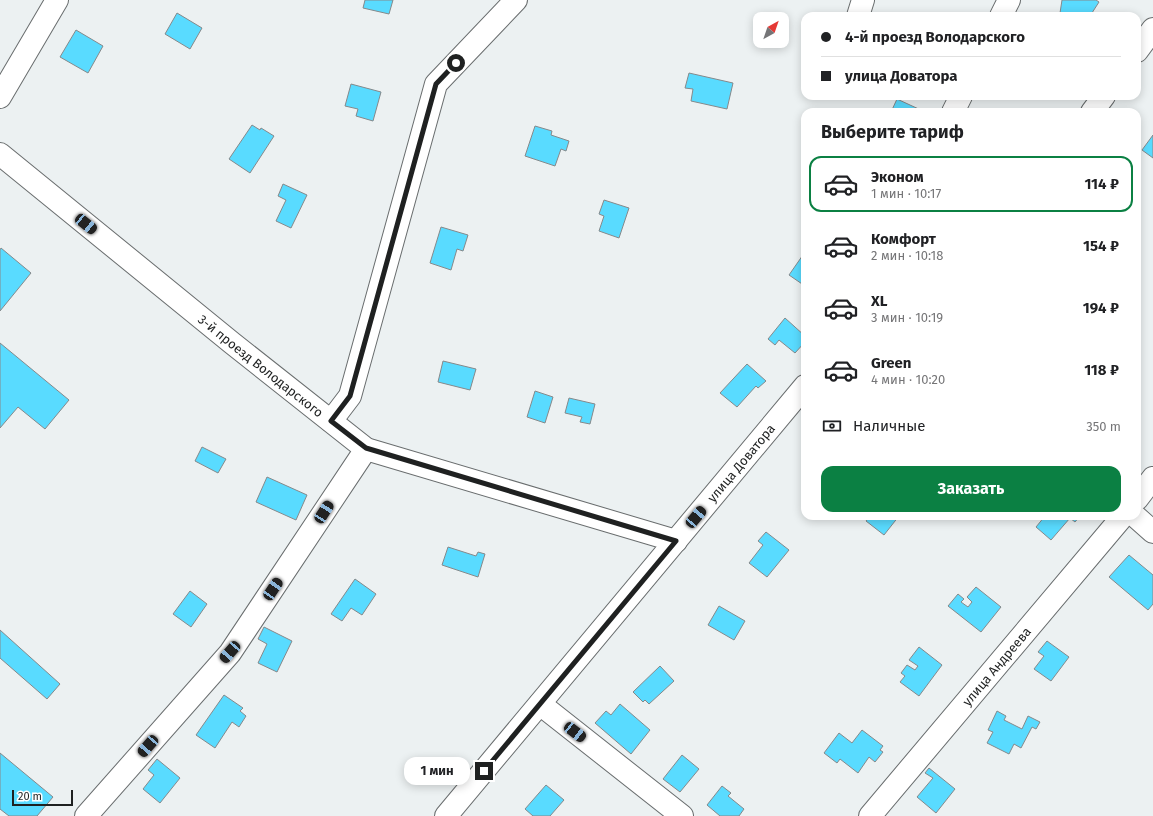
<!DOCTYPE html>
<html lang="ru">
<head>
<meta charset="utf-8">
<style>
  :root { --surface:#fff; --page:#f2f2f2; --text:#202124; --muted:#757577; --line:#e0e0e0; --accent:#0b8043 }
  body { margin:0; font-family:"Fira Sans",sans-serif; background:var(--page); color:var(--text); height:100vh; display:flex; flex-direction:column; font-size:15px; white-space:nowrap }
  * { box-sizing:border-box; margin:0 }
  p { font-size:13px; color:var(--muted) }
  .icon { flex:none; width:22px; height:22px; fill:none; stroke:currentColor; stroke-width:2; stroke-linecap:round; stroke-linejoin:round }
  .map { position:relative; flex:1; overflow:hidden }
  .sheet { position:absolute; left:801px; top:108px; width:340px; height:412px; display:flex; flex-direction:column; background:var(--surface); border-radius:12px; box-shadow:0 2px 10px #0003 }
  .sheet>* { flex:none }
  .guide { position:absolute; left:801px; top:12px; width:340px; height:88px; border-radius:12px; box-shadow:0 2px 10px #0003; display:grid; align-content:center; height:88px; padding:0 20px; background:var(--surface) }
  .needle { width:26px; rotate:40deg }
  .tools { position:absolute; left:753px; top:12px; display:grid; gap:8px }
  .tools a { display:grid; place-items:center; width:36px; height:36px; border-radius:8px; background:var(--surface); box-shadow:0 2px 10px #0003; font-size:20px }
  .scale { position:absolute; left:12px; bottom:10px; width:61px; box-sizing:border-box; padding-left:4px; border:2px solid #1f2121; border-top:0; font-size:11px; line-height:14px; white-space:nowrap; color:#1f2121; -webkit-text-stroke:3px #fff; paint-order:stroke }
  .end { position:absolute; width:18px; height:18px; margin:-9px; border:5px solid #1f2121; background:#fff; box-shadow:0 0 0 2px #fff }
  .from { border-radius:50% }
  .bubble { position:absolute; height:28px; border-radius:12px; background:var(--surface); box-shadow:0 2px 10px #0003; font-size:13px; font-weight:700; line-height:28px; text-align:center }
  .car { position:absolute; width:12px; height:24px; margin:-12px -6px; border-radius:5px; box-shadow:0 0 3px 1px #0007; background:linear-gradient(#222 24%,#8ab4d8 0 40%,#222 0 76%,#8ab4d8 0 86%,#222 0) }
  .guide b { display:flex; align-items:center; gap:14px; height:38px; font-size:15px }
  .guide b+b { border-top:1px solid var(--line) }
  .guide i { width:10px; height:10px; background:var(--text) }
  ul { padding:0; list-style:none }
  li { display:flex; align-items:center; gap:12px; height:56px; margin:0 8px 6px; padding:0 12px; border:2px solid transparent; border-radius:12px }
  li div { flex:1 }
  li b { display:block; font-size:15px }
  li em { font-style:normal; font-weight:700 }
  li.selected { border-color:var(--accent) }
  li>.icon { width:36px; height:36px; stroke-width:1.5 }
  h2 { padding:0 20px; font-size:18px; line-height:48px }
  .pay { display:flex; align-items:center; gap:10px; height:44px; padding:0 20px; font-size:15px }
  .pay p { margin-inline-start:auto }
  .button { display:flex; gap:8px; margin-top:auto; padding:8px 20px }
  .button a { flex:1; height:46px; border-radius:12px; background:var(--accent); color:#fff; font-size:16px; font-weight:700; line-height:46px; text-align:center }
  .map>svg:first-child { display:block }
  .building { fill:#59dbff; stroke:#85898b }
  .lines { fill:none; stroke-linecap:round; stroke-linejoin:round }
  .minor-casing { stroke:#696d6e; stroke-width:24 }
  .minor { stroke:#fff; stroke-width:22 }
  .route { stroke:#1f2121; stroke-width:5 }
  .labels { text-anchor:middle; stroke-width:4; stroke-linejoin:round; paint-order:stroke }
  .street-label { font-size:13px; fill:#1f2121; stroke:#fff }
</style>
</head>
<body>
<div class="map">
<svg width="1153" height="816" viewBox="0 0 1153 816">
  <rect width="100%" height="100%" fill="#ecf1f2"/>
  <path class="building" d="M365,0h28l-4,14 -26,-6z
    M1062,0h34l3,2 -9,14 -30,-3z
    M177,13l25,15 -12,21 -25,-15z
    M76,30l27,16 -15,27 -28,-16z
    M689,73l44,10 -6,26 -36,-8 2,-12 -8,-1z
    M351,84l30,8 -8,29 -17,-5 2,-7 -13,-3z
    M897,99l26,12 -1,1h-31z
    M252,125l8,5 1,-2 13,8 -24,37 -21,-14z
    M535,126l17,5 -1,4 18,6 -3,10 -5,-2 -6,17 -30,-10z
    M1153,135v23l-11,-8z
    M283,184l24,11 -16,33 -15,-7 10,-21 -8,-4z
    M604,200l25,8 -10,30 -20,-7 5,-15 -5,-2z
    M441,227l27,8 -5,16 -6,-2 -6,21 -21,-7z
    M1,248l30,25 -31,38v-61z
    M805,252v34l-16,-11z
    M785,318l20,18v6l-10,11 -16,-13 -4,5 -7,-6z
    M0,343l69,57 -24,29 -27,-22 -18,21z
    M443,361l33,8 -6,21 -32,-8z
    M747,364l19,17 -8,7 -2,-2 -19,21 -17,-14z
    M535,391l18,6 -8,26 -18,-6z
    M569,398l26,6 -5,20 -10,-2 2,-5 -17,-4z
    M202,447l24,12 -8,14 -23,-12z
    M267,477l40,18 -11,25 -40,-18z
    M870,516h29l-15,19 -18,-14z
    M1045,516h35l-5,6 -5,-4 -19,22 -15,-13z
    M766,532l23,18 -22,27 -18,-14 14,-18 -5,-4z
    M448,547l28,9 2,-4 7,2 -7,23 -36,-12z
    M1129,555l24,20v29l-5,6 -39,-33z
    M355,579l21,15 -14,21 -11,-7 -9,13 -11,-7z
    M976,587l25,20 -20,25 -33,-26 10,-12 6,5 -3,3 7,5 4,-5 -5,-5z
    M190,591l17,13 -16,23 -18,-13z
    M719,606l26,15 -11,19 -26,-15z
    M264,627l28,14 -15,31 -19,-9 9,-19 -9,-5z
    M0,630l60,54 -13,15 -47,-41z
    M1047,641l22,16 -18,24 -17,-12 10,-13 -6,-4z
    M919,647l23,18 -23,31 -19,-14 5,-6 -4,-3 6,-8 8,5 3,-4 -9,-6z
    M660,666l14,15 -25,23 -4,-4 -2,2 -10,-10z
    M224,695l19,13 -3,3 6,5 -7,11 -7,-5 -17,26 -19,-13z
    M620,704l30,26 -19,24 -36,-31 11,-12 5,4z
    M997,711l9,5 -2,4 18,9 6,-13 12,6 -4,7 -4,-2 -11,21 -7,-4 -5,10 -22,-11 6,-11 -5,-2z
    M862,730l21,16 -3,4 3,2 -8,10 -6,-5 -11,16 -18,-14 -3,4 -13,-10 15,-20 13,10z
    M0,753l53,44 -16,19h-28l-9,-7z
    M682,755l17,14 -19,23 -17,-13z
    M157,759l23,19 -20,25 -17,-14 11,-14 -6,-5z
    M929,768l26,21 -19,24 -19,-16 16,-19 -8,-5z
    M546,785l18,15 -14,16h-17l-8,-7z
    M722,786l9,7 -3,3 16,13 -5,7h-19l-13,-11z"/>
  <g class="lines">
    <g class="minor-casing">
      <g id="minor">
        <path d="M858,16l5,-16"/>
        <path d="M1001,16l8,-16"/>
        <path d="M1137,51l16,-22"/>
        <path d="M0,97l57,-97"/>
        <path d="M953,112l8,-16"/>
        <path d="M1092,112l12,-16"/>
        <path id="s1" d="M0,154l232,189 134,106 310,92"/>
        <path d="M331,421l19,-25 86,-312 80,-84"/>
        <path d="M1137,499l16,-21"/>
        <path d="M1135,516l18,16"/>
        <path d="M540,704l142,112"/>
        <path d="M86,816l144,-163 136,-204"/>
        <path id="s2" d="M446,816l359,-430"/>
        <path id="s3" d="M870,816l253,-300"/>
      </g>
    </g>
    <use href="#minor" class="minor"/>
  </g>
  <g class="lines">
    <path class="route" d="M456,63l-20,21 -86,312 -19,25 35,27 310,93 -192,230"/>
  </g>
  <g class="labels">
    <g class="street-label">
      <text dy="5" stroke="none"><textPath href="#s1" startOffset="336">3-й проезд Володарского</textPath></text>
      <text dy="5" stroke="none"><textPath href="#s2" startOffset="460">улица Доватора</textPath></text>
      <text dy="5" stroke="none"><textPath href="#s3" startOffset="196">улица Андреева</textPath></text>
    </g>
  </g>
</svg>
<div class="tools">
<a><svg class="needle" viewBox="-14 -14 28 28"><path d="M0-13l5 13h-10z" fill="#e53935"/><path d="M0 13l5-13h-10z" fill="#757577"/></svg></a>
</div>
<div class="scale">20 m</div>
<i class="end from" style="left:456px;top:63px"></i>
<i class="end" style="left:484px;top:771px"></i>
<div class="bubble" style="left:404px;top:757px;width:66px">1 мин</div>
<i class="car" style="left:86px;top:224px;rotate:129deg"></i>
<i class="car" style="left:324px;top:512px;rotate:33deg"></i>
<i class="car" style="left:696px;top:517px;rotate:40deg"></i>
<i class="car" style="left:273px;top:589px;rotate:34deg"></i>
<i class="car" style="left:230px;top:652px;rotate:221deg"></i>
<i class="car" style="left:575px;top:732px;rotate:128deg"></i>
<i class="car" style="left:148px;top:746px;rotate:221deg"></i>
<div class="guide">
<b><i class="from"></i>4-й проезд Володарского</b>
<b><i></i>улица Доватора</b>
</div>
<section class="sheet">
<h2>Выберите тариф</h2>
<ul>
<li class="selected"><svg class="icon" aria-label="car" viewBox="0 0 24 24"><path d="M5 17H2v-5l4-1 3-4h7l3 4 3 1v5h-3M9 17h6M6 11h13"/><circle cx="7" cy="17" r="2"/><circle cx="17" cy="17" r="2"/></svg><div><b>Эконом</b><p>1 мин · 10:17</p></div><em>114 ₽</em></li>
<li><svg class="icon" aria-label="car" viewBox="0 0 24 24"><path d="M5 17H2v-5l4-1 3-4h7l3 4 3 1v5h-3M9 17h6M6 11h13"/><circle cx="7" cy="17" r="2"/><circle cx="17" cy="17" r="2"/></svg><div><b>Комфорт</b><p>2 мин · 10:18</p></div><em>154 ₽</em></li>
<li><svg class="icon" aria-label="car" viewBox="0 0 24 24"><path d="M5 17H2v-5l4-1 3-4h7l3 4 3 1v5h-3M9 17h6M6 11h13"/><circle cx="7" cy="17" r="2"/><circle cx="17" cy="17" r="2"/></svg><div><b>XL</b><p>3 мин · 10:19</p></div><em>194 ₽</em></li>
<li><svg class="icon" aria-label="car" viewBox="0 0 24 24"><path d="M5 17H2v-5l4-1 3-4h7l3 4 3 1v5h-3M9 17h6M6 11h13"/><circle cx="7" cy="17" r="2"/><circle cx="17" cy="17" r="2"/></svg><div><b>Green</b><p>4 мин · 10:20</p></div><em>118 ₽</em></li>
</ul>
<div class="pay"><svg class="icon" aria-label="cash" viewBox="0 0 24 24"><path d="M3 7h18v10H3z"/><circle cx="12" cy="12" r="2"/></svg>Наличные<p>350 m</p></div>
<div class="button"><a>Заказать</a></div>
</section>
</div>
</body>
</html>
